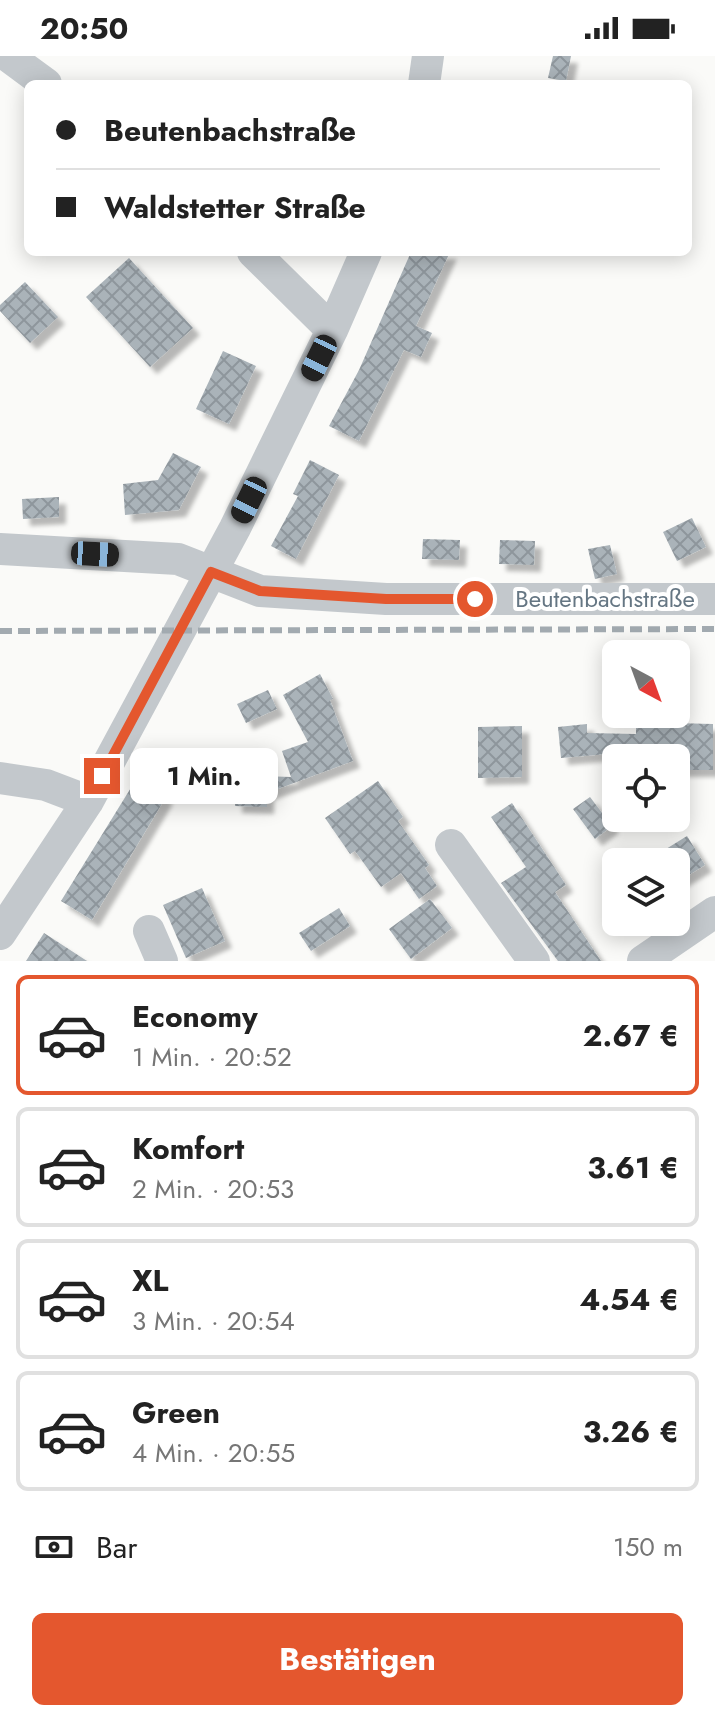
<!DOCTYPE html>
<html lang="de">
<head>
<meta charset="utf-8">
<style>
  :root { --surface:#fff; --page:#f6f6f6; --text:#222; --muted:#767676; --line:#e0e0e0; --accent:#e4572e }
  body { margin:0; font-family:Jost,sans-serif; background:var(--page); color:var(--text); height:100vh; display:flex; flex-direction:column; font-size:30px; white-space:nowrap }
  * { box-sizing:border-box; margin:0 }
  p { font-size:26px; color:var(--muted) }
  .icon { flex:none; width:44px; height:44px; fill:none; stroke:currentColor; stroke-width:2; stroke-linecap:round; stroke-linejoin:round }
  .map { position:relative; height:905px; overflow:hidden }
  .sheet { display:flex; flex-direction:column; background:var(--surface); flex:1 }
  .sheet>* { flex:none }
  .hud { position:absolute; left:24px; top:24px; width:668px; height:176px; border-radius:12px; box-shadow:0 4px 20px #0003; display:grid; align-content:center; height:176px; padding:0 32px; background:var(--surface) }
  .needle { width:52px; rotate:139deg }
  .fabs { position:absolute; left:602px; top:584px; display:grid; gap:16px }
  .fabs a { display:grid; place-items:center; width:88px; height:88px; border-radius:12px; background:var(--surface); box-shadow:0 4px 20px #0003; font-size:40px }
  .end { position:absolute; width:36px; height:36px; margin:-18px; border:10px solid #e4572e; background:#fff; box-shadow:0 0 0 4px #fff }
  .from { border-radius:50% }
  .bubble { position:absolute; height:56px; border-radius:12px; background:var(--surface); box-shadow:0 4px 20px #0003; font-size:26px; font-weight:700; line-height:56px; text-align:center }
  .car { position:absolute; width:24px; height:48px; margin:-24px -12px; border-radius:10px; box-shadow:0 0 6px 2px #0007; background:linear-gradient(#222 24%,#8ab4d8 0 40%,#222 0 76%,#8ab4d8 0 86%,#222 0) }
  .hud b { display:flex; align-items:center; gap:28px; height:76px; font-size:30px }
  .hud b+b { border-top:2px solid var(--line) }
  .hud i { width:20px; height:20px; background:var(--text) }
  ul { padding:14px 0 0; list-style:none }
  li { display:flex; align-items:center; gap:24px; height:120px; margin:0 16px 12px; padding:0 16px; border:4px solid var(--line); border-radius:12px }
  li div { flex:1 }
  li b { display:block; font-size:30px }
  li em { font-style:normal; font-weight:700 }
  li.active { border-color:var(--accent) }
  li>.icon { width:72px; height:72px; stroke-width:1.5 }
  .pay { display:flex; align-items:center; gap:20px; height:88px; padding:0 32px; font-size:30px }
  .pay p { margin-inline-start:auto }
  .button { display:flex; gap:16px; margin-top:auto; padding:16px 32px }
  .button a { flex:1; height:92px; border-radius:12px; background:var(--accent); color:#fff; font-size:32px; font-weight:700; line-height:92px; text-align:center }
  .status { display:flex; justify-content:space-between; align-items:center; height:56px; padding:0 40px; background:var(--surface); direction:ltr }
  .status svg { height:22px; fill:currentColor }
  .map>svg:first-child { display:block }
  .building { fill:url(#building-cross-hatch); filter:url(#shadow) }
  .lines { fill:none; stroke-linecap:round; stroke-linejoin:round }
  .minor { stroke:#c3c8cc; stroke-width:32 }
  .rail { stroke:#a2aab0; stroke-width:6; stroke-dasharray:12 6; stroke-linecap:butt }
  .route { stroke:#e4572e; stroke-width:10 }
  .labels { text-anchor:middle; stroke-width:8; stroke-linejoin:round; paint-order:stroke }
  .street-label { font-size:24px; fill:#657683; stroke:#fff }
</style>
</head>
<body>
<div class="status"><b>20:50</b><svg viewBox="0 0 49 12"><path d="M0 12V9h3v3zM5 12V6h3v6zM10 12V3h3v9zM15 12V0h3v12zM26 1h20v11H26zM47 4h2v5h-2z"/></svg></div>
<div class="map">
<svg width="715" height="905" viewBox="0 0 715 905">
  <defs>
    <pattern id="building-cross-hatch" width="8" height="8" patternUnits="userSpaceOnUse" patternTransform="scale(2)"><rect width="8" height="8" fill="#aab3b9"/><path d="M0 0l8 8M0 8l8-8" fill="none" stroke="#8e969c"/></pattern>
    <filter id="shadow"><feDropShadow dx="7" dy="7" stdDeviation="2" flood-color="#0004"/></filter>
  </defs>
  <rect width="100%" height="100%" fill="#fafaf8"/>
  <path class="building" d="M553,0h18l-5,25 -18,-3z
    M411,196h39l-34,74 16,7 -11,24 -17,-7 -45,91 -30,-15 30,-56z
    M129,202l64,70 -43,39 -64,-70z
    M25,226l33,35 -28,26 -30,-32v-6z
    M223,295l33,15 -27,58 -33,-15z
    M173,397l28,14 -22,43 -54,5 -2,-31 35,-4z
    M310,404l29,15 -43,84 -25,-13 27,-50 -5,-2z
    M59,441v20l-36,2 -1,-20z
    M692,462l14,29 -29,14 -14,-29z
    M423,483l37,1 -1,20 -37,-1z
    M500,484l35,1 -1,24 -35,-1z
    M610,489l7,29 -22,5 -7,-30z
    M320,618l13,25 -3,1 23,61 -86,32v14l-32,-1 1,-31 55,2 -9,-26 26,-9 -25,-47z
    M268,634l9,19 -31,14 -9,-19z
    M674,667l39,1v46h-37v-12h-70l1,-4 -46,4 -3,-31 29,-3v9l49,1v-9z
    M522,670v51l-44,1v-51z
    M137,722l29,19 -74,123 -31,-19z
    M378,725l25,36 -5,4 31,44 -4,3 12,18 -18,13 -18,-26 -20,14 -26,-36 -5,3 -25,-36z
    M590,741l22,29 -17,13 -22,-30z
    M512,747l54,82 -11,7 46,69h-43l-57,-78 25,-16 -35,-50z
    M687,780l18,29 -29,18v-21h-31z
    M202,832l23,53 -39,17 -23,-53z
    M430,843l22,29 -41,31 -22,-30z
    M339,852l11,18 -39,25 -12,-18z
    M44,877l43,28h-61z"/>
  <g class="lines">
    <path class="minor" d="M8,0l38,28
      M424,28l4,-28
      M253,196l79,78
      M0,493l178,10 82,32 126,8h329
      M0,722l46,7 42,16
      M451,789l83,116
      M149,875l13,30
      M0,878l88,-133 147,-273 97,-198 34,-78
      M643,905l72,-49"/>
    <path class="rail" d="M0,575l715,-2"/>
  </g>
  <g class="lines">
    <path class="route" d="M102,720l109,-204 49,19 126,8h89"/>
  </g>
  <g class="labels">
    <g class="street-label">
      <text x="605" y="551">Beutenbachstraße</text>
    </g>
  </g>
</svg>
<div class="fabs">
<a><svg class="needle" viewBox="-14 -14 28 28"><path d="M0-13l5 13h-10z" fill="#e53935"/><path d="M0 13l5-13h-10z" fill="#767676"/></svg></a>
<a><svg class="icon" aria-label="locate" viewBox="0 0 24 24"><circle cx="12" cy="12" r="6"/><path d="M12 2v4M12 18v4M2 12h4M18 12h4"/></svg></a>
<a><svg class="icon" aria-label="layers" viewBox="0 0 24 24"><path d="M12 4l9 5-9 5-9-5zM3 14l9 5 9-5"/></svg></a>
</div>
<i class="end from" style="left:475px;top:543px"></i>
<i class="end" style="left:102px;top:720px"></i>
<div class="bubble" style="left:130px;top:692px;width:148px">1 Min.</div>
<i class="car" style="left:319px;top:302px;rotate:206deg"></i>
<i class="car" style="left:249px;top:444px;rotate:206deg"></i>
<i class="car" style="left:95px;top:498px;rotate:93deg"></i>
<div class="hud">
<b><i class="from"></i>Beutenbachstraße</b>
<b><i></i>Waldstetter Straße</b>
</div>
</div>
<section class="sheet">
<ul>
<li class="active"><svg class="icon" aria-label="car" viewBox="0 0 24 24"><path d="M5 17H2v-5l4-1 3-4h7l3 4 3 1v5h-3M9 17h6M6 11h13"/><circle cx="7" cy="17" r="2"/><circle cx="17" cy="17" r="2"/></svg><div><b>Economy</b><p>1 Min. · 20:52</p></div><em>2.67 €</em></li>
<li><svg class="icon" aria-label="car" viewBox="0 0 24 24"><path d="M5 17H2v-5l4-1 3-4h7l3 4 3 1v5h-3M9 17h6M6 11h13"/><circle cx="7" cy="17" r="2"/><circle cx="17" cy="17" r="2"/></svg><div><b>Komfort</b><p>2 Min. · 20:53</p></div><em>3.61 €</em></li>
<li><svg class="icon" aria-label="car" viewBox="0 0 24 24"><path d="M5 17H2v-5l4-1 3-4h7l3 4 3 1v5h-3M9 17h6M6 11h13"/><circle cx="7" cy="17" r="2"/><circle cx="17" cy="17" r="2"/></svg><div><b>XL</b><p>3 Min. · 20:54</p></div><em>4.54 €</em></li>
<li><svg class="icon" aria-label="car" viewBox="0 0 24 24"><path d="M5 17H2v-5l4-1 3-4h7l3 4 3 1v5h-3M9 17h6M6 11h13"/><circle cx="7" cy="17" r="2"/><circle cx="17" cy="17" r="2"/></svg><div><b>Green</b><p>4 Min. · 20:55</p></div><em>3.26 €</em></li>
</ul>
<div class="pay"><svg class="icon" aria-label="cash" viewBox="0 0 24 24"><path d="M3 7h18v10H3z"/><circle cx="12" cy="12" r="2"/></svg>Bar<p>150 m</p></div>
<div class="button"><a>Bestätigen</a></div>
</section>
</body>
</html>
